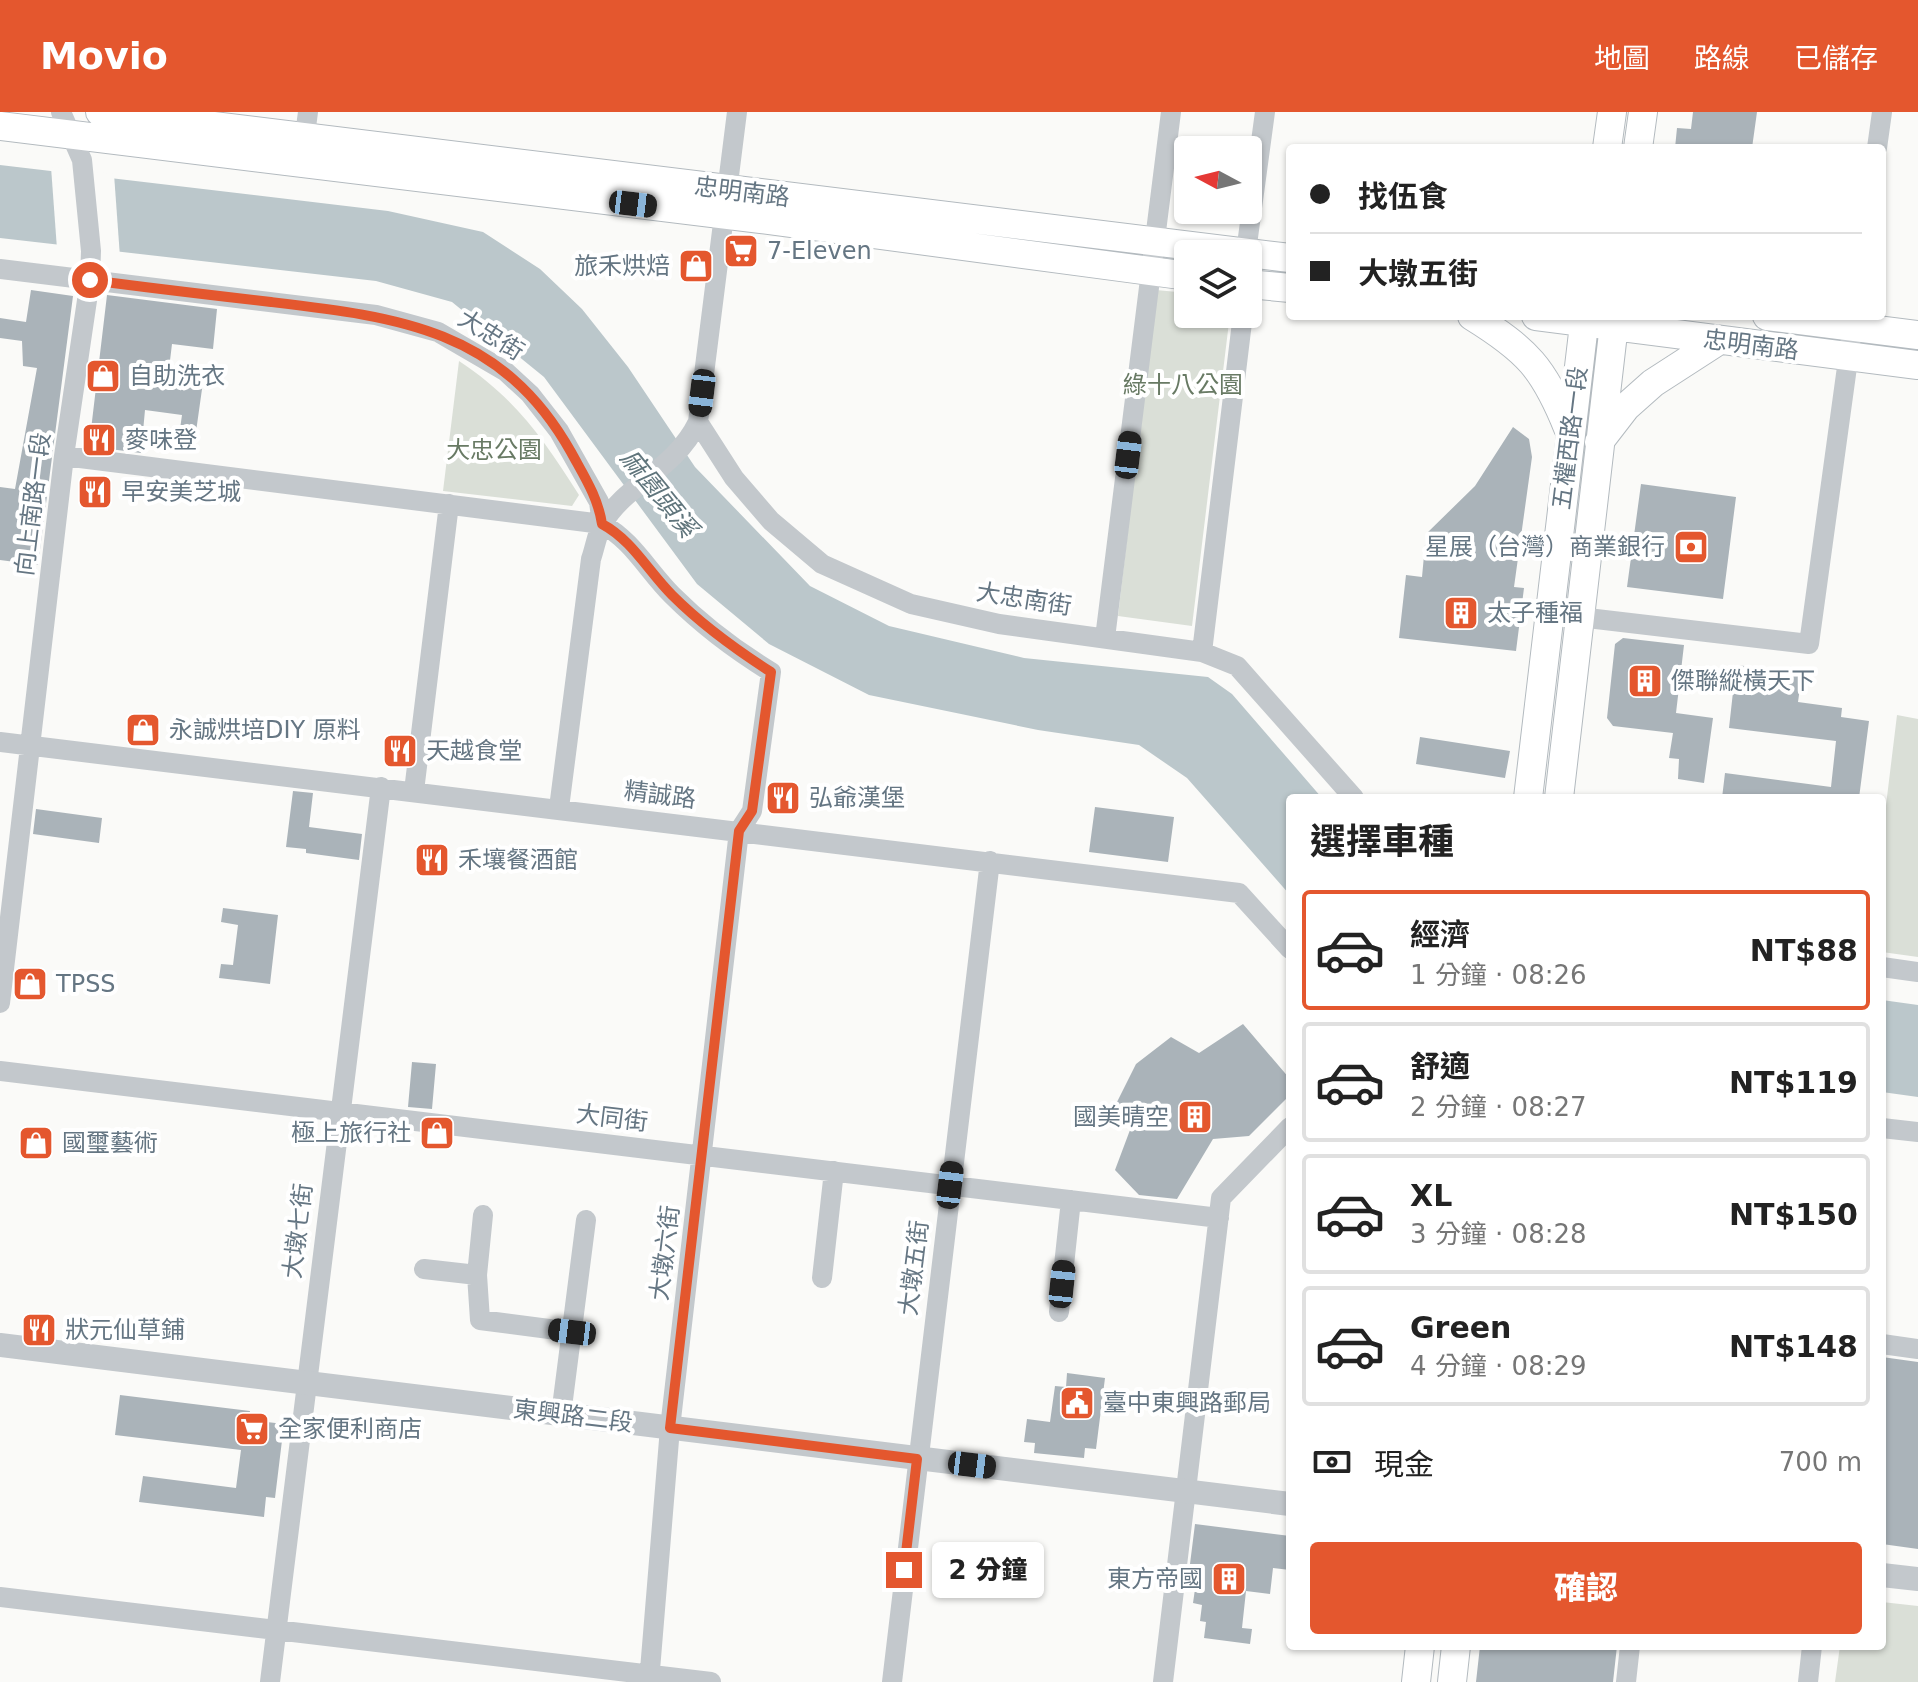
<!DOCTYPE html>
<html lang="zh-TW">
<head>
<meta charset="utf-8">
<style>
  :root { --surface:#fff; --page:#f6f6f6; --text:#222; --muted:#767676; --line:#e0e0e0; --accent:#e4572e }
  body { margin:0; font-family:"DejaVu Sans","Noto Sans TC",sans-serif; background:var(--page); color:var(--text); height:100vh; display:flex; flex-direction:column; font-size:30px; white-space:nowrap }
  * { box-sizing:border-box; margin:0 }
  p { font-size:26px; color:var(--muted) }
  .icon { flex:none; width:44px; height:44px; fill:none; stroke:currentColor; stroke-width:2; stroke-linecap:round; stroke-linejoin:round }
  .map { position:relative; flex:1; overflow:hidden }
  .drawer { position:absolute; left:1286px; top:682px; width:600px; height:856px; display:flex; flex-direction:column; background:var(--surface); border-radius:8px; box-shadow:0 2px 6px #0004 }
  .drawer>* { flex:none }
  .banner { position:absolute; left:1286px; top:32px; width:600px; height:176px; border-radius:8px; box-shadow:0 2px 6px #0004; display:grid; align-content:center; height:176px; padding:0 24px; background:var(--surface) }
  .needle { width:52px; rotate:277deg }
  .tools { position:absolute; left:1174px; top:24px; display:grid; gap:16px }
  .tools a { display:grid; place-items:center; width:88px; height:88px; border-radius:8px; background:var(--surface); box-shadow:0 2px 6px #0004; font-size:40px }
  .end { position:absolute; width:36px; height:36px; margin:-18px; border:10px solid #e4572e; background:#fff; box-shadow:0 0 0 4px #fff }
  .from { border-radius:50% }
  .bubble { position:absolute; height:56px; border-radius:8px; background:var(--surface); box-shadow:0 2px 6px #0004; font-size:26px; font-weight:800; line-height:56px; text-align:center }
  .car { position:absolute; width:24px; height:48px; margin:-24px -12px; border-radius:10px; box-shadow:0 0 6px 2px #0007; background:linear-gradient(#222 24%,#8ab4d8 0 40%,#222 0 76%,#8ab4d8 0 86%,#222 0) }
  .banner b { display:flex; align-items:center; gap:28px; height:76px; font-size:30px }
  .banner b+b { border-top:2px solid var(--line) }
  .banner i { width:20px; height:20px; background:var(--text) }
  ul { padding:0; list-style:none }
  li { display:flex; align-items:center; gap:24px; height:120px; margin:0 16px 12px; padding:0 8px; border:4px solid var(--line); border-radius:8px }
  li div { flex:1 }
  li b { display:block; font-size:30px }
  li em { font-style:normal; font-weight:800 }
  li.selected { border-color:var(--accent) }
  li>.icon { width:72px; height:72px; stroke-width:1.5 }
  h2 { padding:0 24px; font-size:36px; line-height:96px }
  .pay { display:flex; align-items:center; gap:20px; height:88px; padding:0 24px; font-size:30px }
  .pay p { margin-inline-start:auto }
  .action { display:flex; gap:16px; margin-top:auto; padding:16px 24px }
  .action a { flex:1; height:92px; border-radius:8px; background:var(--accent); color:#fff; font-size:32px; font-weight:800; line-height:92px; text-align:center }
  header { display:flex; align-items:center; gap:48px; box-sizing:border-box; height:112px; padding:0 40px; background:var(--accent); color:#fff }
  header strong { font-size:38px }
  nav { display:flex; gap:44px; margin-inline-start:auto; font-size:28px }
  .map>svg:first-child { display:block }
  .green { fill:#dadfd7 }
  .water { fill:#bbc7cb }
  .pier { fill:#fafaf8 }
  .building { fill:#aab3b9 }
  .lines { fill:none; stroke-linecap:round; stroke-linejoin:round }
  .secondary-casing { stroke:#b3babf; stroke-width:30 }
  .minor { stroke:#c3c8cc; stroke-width:20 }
  .tertiary { stroke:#c3c8cc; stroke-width:24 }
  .secondary { stroke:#fff; stroke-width:28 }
  .route { stroke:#e4572e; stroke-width:10 }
  .labels { text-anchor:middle; stroke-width:8; stroke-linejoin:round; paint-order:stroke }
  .street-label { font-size:24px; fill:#657683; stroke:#fff }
  .poi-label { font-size:24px; fill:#657683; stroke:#fff; text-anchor:start }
  .park-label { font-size:24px; fill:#687a64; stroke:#fff }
  .water-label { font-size:26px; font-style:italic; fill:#60757c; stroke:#fff }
</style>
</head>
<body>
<header>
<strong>Movio</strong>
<nav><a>地圖</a><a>路線</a><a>已儲存</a></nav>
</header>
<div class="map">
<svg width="1918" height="1570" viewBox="0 0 1918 1570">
  <rect width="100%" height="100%" fill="#fafaf8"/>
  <path class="green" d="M1156,178l32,3v21h42l-38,312 -74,-10z
    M459,249c56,37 84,77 120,134l-7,11 -129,-15z
    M1897,603l21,4v238l-36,-5v-114z
    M1882,1490l36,4v76h-83l5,-36h42z"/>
  <path class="water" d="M0,53l388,46 95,21 57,37 42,40 46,58 67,100 115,119 79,40 135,32 184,19 24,17 90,104h-32v97l-103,-117 -48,-33 -101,-15 -169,-35 -100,-51 -72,-60 -153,-207 -92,-75 -76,-21 -376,-43z
    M1882,888l36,5v92l-36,-5z"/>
  <path class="pier" d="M51,55l63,7 6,83 -63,-8z"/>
  <path class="building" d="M1693,0h64l-5,36h-77l2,-20 14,1z
    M31,178l42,6 -35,269 -38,-5v-73l15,2 22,-121 -14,-2 -1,-25 -22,-3v-20l26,4z
    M107,183l110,14 -4,40 -41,-5 -4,33 35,5 -9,64 -16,-3 4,-28 -37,-5 -4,43 -47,-6 -4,-9z
    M1513,315l16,12 3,18 -18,130 10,1 -8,63 -117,-13 7,-63 16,2 4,-43 49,-48z
    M1641,372l95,13 -13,102 -96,-12z
    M1623,526l61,7 -8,68 37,5 -9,65 -26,-4 1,-20 -10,-1 4,-25 -60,-7 -6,-8 8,-74z
    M1736,553l66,8 -4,29 44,6 -1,9 28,4 -10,77h-137l3,-25 106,14 5,-46 -107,-13z
    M1420,625l90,14 -5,27 -89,-14z
    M293,679l20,2 -4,34 53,7 -3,26 -53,-7v-4l-20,-2z
    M1095,695l79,10 -6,45 -79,-10z
    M36,697l66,9 -3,25 -66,-9z
    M223,796l55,7 -8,69 -51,-6 2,-14 12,1 5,-40 -17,-3z
    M1243,912l47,55v16l-41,41 -36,3 -36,60 -38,-4 -24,-25 15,-40 -14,-26 20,-40 35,-27 28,16z
    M412,950l24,2 -4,45 -24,-2z
    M1882,1245l36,5v187l-36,-5z
    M1067,1261l38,5 -9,71 -11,-1 -1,10 -50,-5 1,-10 -11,-1 3,-23 23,3 5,-36 11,1z
    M120,1283l130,16 -1,9 35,4 -9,74 -9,-1 -2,20 -125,-15 4,-26 93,12 5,-38 -126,-15z
    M1195,1412l95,12v34l-17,-2 -3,26 -24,-3 -4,37 10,1 -2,15 -46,-6 2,-16 -6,-1 2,-16 -9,-2 2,-14 -8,-1z
    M1480,1534h137l-4,36h-137z"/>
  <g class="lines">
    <g class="secondary-casing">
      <path id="secondary" d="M100,0l1190,146
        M0,14l761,93 427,57
        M1607,36l5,-36
        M1638,36l5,-36
        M1248,172l42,4
        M1472,204c55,34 72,52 96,112
        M1536,204l382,49
        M1767,204l151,19
        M1599,330l27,-35 27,-24 65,-42
        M1528,686l57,-482
        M1559,686l56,-482
        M1416,1570l4,-36
        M1452,1570l4,-36"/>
    </g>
    <path class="minor" d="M1877,36l5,-36
      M303,38l5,-38
      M1246,140l19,-140
      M0,157l376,46 62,17 67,39 25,23 29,37 40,71 3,22
      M698,310l36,56 37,43 51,43 89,40 88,20 203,28 35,14 117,132
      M64,344l538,68c30,16 46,47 70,71 30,30 63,55 99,77l-19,139 -13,20 -69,597 -21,254
      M1579,505l230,27 45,-328
      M1105,526l66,-526
      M1202,540l41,-338
      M0,630l1239,151 51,56
      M414,679l35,-287
      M559,696l32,-249c4,-11 6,-26 12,-36 24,-40 71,-52 95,-101l39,-310
      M1882,855l36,5
      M0,891l64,-547 26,-176 1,-29 -9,-91 -21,-48
      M0,959l1219,147
      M1882,1016l36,4
      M483,1103l-6,60 3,45 92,12
      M424,1157l53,6
      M822,1166l12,-107
      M1059,1200l12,-112
      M1882,1232l36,5
      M561,1303l25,-195
      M0,1485l711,85
      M270,1570l111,-895
      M892,1570l98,-821
      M1163,1570l58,-484 69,-71
      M1626,1570l4,-36
      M1808,1570l4,-36"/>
    <path class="tertiary" d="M0,1233l1290,159
      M1882,1463l36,4"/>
    <use href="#secondary" class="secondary"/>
  </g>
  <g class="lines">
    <path class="route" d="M90,168c60,8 120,15 181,22 127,15 231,27 300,150 13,24 27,45 31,72 30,16 46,47 70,71 30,30 63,54 99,77l-19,139 -13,20 -69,597 247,31 -13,111"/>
  </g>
  <defs>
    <g id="supermarket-square" transform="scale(1.8)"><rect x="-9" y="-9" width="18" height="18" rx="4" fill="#e4572e" stroke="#fff"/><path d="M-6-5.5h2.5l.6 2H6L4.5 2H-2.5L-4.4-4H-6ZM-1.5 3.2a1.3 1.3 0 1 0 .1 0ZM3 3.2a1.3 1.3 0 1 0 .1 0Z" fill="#fff"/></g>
    <g id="shop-square" transform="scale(1.8)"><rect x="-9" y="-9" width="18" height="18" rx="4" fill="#e4572e" stroke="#fff"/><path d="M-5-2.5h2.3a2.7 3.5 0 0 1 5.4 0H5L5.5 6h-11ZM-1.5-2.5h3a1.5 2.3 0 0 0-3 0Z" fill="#fff"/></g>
    <g id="restaurant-square" transform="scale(1.8)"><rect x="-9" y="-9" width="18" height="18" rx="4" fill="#e4572e" stroke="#fff"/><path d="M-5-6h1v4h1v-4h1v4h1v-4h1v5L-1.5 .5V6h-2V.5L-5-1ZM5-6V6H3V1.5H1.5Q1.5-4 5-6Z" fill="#fff"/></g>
    <g id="bank-square" transform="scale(1.8)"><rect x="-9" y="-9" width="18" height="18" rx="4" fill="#e4572e" stroke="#fff"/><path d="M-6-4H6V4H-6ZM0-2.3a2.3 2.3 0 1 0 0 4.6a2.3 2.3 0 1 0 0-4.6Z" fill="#fff"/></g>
    <g id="building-square" transform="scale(1.8)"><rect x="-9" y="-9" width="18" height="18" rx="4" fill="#e4572e" stroke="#fff"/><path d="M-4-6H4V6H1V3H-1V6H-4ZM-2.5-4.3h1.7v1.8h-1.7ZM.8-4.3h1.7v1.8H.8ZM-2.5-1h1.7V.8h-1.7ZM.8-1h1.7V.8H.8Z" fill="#fff"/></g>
    <g id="civic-square" transform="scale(1.8)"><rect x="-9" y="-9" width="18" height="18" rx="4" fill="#e4572e" stroke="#fff"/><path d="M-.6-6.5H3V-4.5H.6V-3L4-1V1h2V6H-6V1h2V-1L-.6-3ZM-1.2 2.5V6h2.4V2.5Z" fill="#fff"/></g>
  </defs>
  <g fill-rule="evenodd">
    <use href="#supermarket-square" x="741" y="139"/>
    <use href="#shop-square" x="696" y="154"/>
    <use href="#shop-square" x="103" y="264"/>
    <use href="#restaurant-square" x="99" y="328"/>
    <use href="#restaurant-square" x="95" y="380"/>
    <use href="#bank-square" x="1691" y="435"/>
    <use href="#building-square" x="1461" y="501"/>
    <use href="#building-square" x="1645" y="569"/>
    <use href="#shop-square" x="143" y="618"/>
    <use href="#restaurant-square" x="400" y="639"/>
    <use href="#restaurant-square" x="783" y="686"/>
    <use href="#restaurant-square" x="432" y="748"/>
    <use href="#shop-square" x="30" y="872"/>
    <use href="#building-square" x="1195" y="1005"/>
    <use href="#shop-square" x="437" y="1021"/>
    <use href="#shop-square" x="36" y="1031"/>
    <use href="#restaurant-square" x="39" y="1218"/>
    <use href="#civic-square" x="1077" y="1291"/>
    <use href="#supermarket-square" x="252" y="1317"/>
    <use href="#building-square" x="1229" y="1467"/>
  </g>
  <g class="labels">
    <g class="street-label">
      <text transform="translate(742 80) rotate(7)" y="8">忠明南路</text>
      <text transform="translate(491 223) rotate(32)" y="8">大忠街</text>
      <text transform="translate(1751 233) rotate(7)" y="8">忠明南路</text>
      <text transform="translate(1570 326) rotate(-83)" y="8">五權西路一段</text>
      <text transform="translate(33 392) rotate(-83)" y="8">向上南路一段</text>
      <text transform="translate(1024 487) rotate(9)" y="8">大忠南街</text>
      <text transform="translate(660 683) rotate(7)" y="8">精誠路</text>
      <text transform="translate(612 1006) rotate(7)" y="8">大同街</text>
      <text transform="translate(298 1119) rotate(-83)" y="8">大墩七街</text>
      <text transform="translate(665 1141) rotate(-83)" y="8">大墩六街</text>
      <text transform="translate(914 1156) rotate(-83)" y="8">大墩五街</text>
      <text transform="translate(573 1304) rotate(7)" y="8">東興路二段</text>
    </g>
    <g class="poi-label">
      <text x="767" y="147">7-Eleven</text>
      <text x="670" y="162" text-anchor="end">旅禾烘焙</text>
      <text x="129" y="272">自助洗衣</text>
      <text x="125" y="336">麥味登</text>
      <text x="121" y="388">早安美芝城</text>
      <text x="1665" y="443" text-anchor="end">星展（台灣）商業銀行</text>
      <text x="1487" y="509">太子種福</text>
      <text x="1671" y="577">傑聯縱橫天下</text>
      <text x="169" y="626">永誠烘培DIY 原料</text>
      <text x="426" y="647">天越食堂</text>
      <text x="809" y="694">弘爺漢堡</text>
      <text x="458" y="756">禾壤餐酒館</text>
      <text x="56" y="880">TPSS</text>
      <text x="1169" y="1013" text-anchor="end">國美晴空</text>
      <text x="411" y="1029" text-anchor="end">極上旅行社</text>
      <text x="62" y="1039">國璽藝術</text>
      <text x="65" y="1226">狀元仙草鋪</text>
      <text x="1103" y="1299">臺中東興路郵局</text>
      <text x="278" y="1325">全家便利商店</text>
      <text x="1203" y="1475" text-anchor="end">東方帝國</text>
    </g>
    <g class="park-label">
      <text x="1183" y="281">綠十八公園</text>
      <text x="494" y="346">大忠公園</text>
    </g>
    <g class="water-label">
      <text transform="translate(659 381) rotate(51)" y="9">麻園頭溪</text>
    </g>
  </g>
</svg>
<div class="tools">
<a><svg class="needle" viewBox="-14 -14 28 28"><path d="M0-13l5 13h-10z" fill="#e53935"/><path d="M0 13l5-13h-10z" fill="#767676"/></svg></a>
<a><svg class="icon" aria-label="layers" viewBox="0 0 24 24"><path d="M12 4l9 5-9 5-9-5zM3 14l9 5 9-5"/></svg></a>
</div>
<i class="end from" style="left:90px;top:168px"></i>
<i class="end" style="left:904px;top:1458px"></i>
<div class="bubble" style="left:932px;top:1430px;width:112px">2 分鐘</div>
<i class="car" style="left:633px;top:92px;rotate:97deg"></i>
<i class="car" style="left:702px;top:281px;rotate:187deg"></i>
<i class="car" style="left:1128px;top:343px;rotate:7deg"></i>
<i class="car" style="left:950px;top:1073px;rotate:7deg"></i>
<i class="car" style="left:1062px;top:1172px;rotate:6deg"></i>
<i class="car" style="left:572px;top:1220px;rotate:277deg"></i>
<i class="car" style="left:972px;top:1353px;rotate:97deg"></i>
<div class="banner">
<b><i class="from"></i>找伍食</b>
<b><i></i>大墩五街</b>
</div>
<section class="drawer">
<h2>選擇車種</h2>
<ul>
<li class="selected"><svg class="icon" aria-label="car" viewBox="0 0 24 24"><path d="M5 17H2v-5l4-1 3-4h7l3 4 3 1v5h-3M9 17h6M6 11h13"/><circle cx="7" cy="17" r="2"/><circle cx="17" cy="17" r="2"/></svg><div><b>經濟</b><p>1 分鐘 · 08:26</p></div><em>NT$88</em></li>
<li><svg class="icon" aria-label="car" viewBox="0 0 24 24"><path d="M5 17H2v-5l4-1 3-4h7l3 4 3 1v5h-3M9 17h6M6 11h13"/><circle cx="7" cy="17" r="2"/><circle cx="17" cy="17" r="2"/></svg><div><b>舒適</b><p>2 分鐘 · 08:27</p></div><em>NT$119</em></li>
<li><svg class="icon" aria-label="car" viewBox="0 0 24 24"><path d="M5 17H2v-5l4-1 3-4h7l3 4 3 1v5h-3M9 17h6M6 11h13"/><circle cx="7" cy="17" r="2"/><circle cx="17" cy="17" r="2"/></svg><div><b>XL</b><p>3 分鐘 · 08:28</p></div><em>NT$150</em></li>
<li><svg class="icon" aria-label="car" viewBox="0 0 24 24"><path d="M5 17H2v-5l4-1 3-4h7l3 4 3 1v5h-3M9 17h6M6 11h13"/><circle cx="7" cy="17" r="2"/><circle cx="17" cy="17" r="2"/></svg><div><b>Green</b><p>4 分鐘 · 08:29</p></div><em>NT$148</em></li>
</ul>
<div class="pay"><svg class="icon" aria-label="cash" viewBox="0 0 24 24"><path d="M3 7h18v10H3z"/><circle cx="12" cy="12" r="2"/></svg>現金<p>700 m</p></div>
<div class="action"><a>確認</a></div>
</section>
</div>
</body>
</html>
